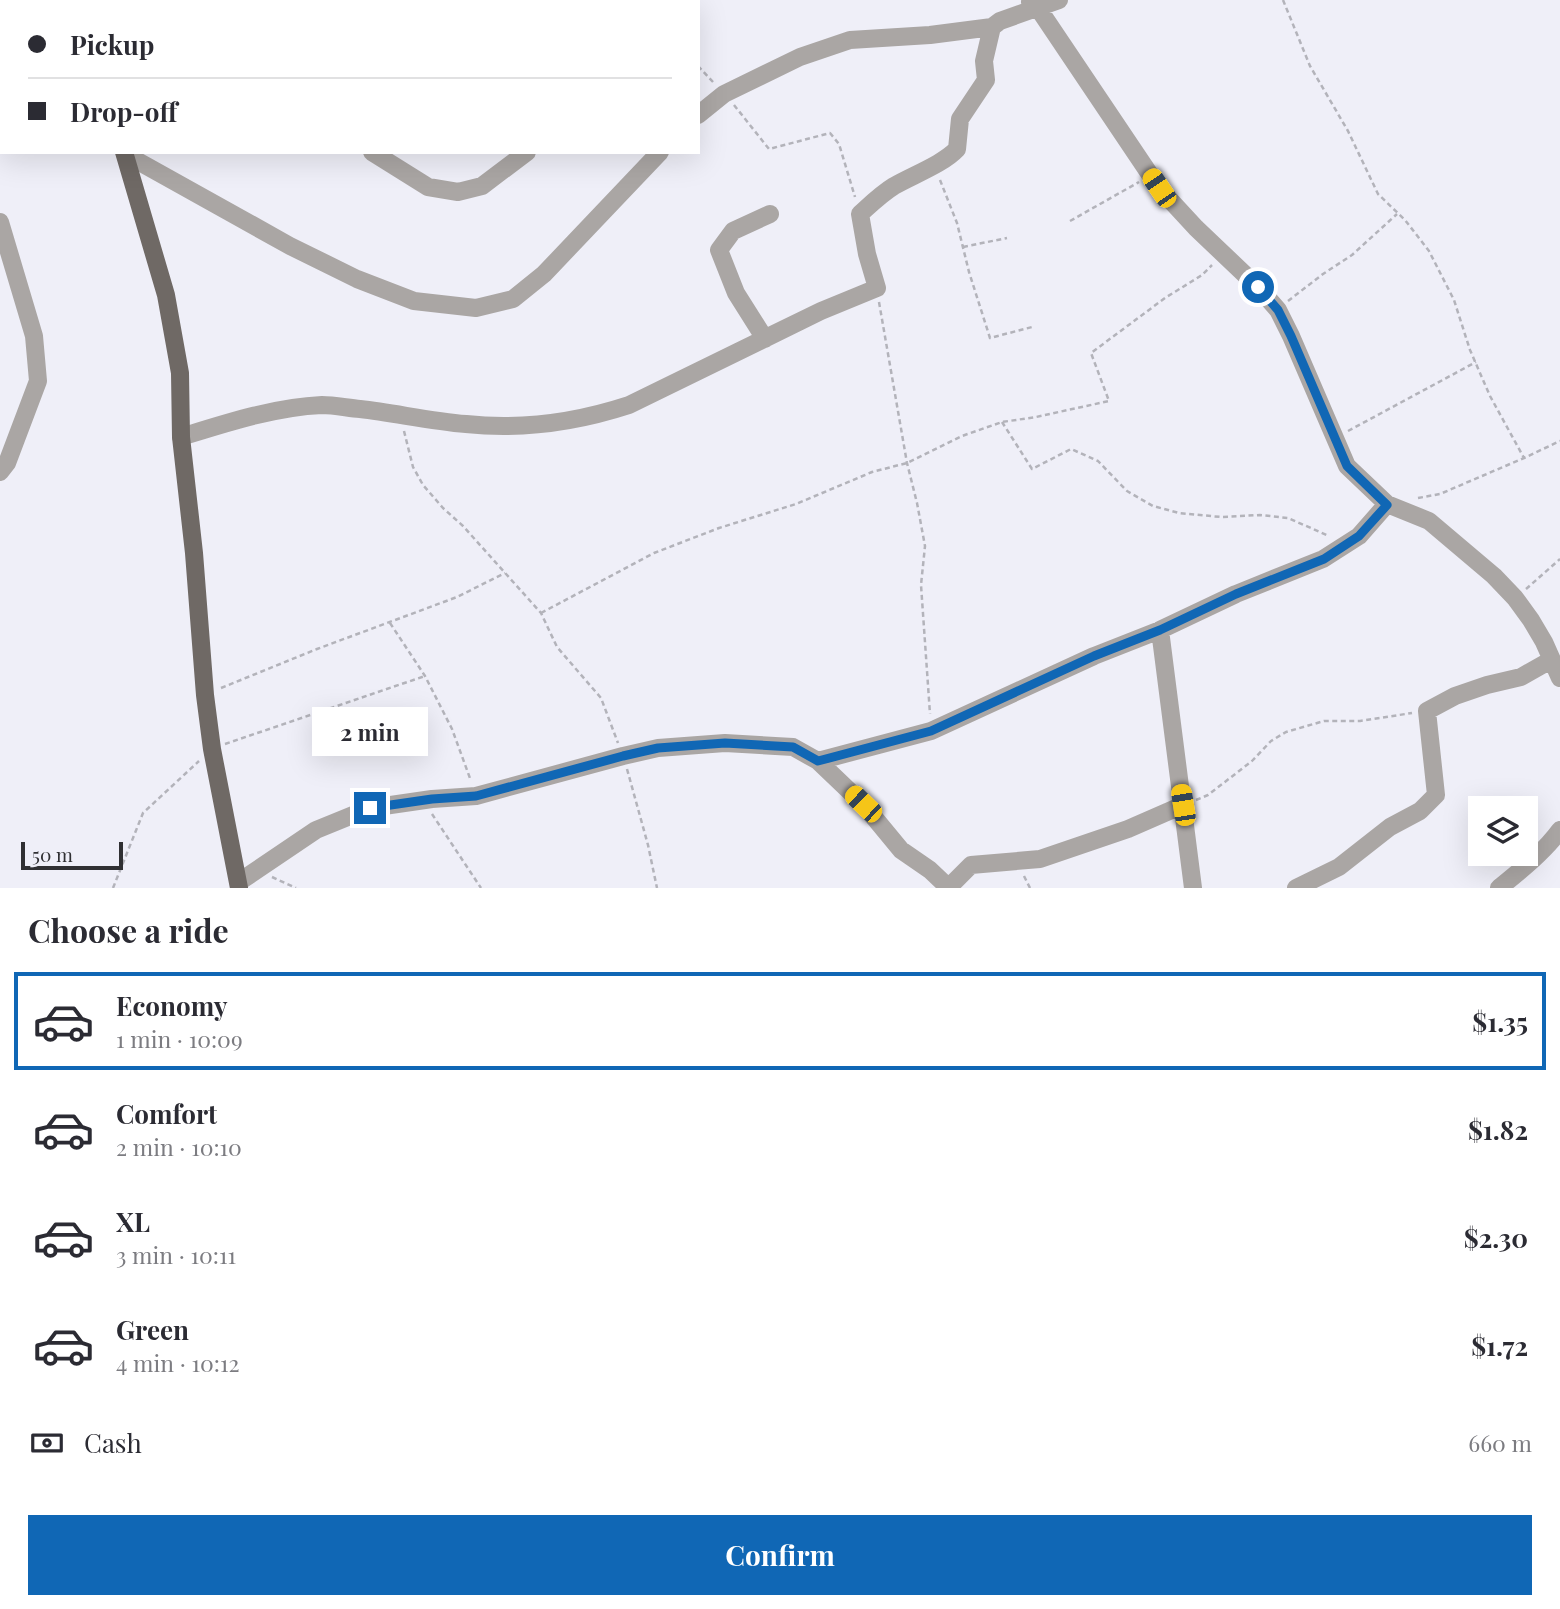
<!DOCTYPE html>
<html lang="en">
<head>
<meta charset="utf-8">
<style>
  :root { --surface:#fff; --page:#f7f7f7; --text:#2b2b33; --muted:#7c7c81; --line:#e1e1e2; --accent:#1067b5 }
  body { margin:0; font-family:"Playfair Display",serif; background:var(--page); color:var(--text); height:100vh; display:flex; flex-direction:column; font-size:26px; white-space:nowrap }
  * { box-sizing:border-box; margin:0 }
  p { font-size:23px; color:var(--muted) }
  .icon { flex:none; width:38px; height:38px; fill:none; stroke:currentColor; stroke-width:2; stroke-linecap:round; stroke-linejoin:round }
  .map { position:relative; height:888px; overflow:hidden }
  .details { display:flex; flex-direction:column; background:var(--surface); flex:1 }
  .details>* { flex:none }
  .banner { position:absolute; left:0px; top:0px; width:700px; height:154px; box-shadow:0 7px 28px #0002; display:grid; align-content:center; height:154px; padding:0 28px; background:var(--surface) }
  .buttons { position:absolute; left:1468px; top:796px; display:grid; gap:14px }
  .buttons a { display:grid; place-items:center; width:70px; height:70px; border-radius:0px; background:var(--surface); box-shadow:0 7px 28px #0002; font-size:35px }
  .scale { position:absolute; left:21px; bottom:18px; width:102px; box-sizing:border-box; padding-left:7px; border:4px solid #303033; border-top:0; font-size:19px; line-height:24px; white-space:nowrap; color:#303033; -webkit-text-stroke:5px #efeff8; paint-order:stroke }
  .end { position:absolute; width:32px; height:32px; margin:-16px; border:9px solid #1067b5; background:#fff; box-shadow:0 0 0 4px #fff }
  .from { border-radius:50% }
  .bubble { position:absolute; height:49px; border-radius:0px; background:var(--surface); box-shadow:0 7px 28px #0002; font-size:23px; font-weight:700; line-height:49px; text-align:center }
  .car { position:absolute; width:21px; height:42px; margin:-21px -10px; border-radius:9px; box-shadow:0 0 5px 2px #0007; background:linear-gradient(#f5c518 24%,#345 0 40%,#f5c518 0 76%,#345 0 86%,#f5c518 0) }
  .banner b { display:flex; align-items:center; gap:24px; height:66px; font-size:26px }
  .banner b+b { border-top:2px solid var(--line) }
  .banner i { width:18px; height:18px; background:var(--text) }
  ul { padding:0; list-style:none }
  li { display:flex; align-items:center; gap:21px; height:98px; margin:0 14px 10px; padding:0 14px; border:4px solid transparent; border-radius:0px }
  li div { flex:1 }
  li b { display:block; font-size:26px }
  li em { font-style:normal; font-weight:700 }
  li.on { border-color:var(--accent) }
  li>.icon { width:63px; height:63px; stroke-width:1.5 }
  h2 { padding:0 28px; font-size:32px; line-height:84px }
  .pay { display:flex; align-items:center; gap:18px; height:77px; padding:0 28px; font-size:26px }
  .pay p { margin-inline-start:auto }
  .cta { display:flex; gap:14px; margin-top:auto; padding:14px 28px }
  .cta a { flex:1; height:80px; border-radius:0px; background:var(--accent); color:#fff; font-size:28px; font-weight:700; line-height:80px; text-align:center }
  .map>svg:first-child { display:block }
  .lines { fill:none; stroke-linecap:round; stroke-linejoin:round }
  .path { stroke:#b3b3ba; stroke-width:2.5; stroke-dasharray:5 3.5; stroke-linecap:butt }
  .minor { stroke:#aaa6a4; stroke-width:18 }
  .major { stroke:#6f6965; stroke-width:18 }
  .route { stroke:#1067b5; stroke-width:9 }
</style>
</head>
<body>
<div class="map">
<svg width="1560" height="888" viewBox="0 0 1560 888">
  <rect width="100%" height="100%" fill="#efeff8"/>
  <g class="lines">
    <path class="path" d="M1283,0l27,66 38,65 30,63 27,26 24,31 25,49 16,50 20,46 34,62
      M698,66l15,16
      M734,105l35,44 61,-16 9,11 16,53
      M940,180l17,43 12,49 21,66 42,-11
      M1070,221l69,-39
      M963,247l44,-9
      M1288,301l35,-27 29,-19 45,-41
      M879,302l28,161 10,40 8,43 -4,39 9,129
      M1002,422l30,47 39,-20 27,12 29,30 26,15 26,7 42,4 39,-2 28,3 41,18
      M404,431l9,36 10,18 20,23 20,18 78,87 16,34 44,51 17,45
      M1348,431l128,-69
      M1418,498l22,-4 84,-36 36,-17
      M1526,589l34,-30
      M541,613l113,-60 65,-25 77,-24 76,-32 35,-9 55,-27 40,-14 34,-5 73,-16 -18,-48 74,-55 37,-23 10,-10
      M390,623l35,53 27,53 19,52
      M221,688l96,-39 140,-52 48,-24
      M225,744l200,-68
      M627,769l21,76 9,43
      M1196,800l12,-5 44,-34 19,-20 15,-9 38,-11h36l52,-8
      M432,814l49,74
      M1024,876l6,12
      M272,877l24,11
      M113,888l30,-75 56,-52"/>
    <path class="minor" d="M231,0l1,2
      M643,2l1,-2
      M1030,2l8,6 121,180 37,40 62,59 20,23 13,26 56,130 40,38 42,17 65,55 21,22 16,22 13,22 16,36
      M698,115l26,-21 76,-37 50,-17 80,-5 62,-8
      M372,152l56,35 30,5 24,-6 45,-34
      M125,154l165,92 67,33 57,22 62,7 37,-9 31,-25 116,-122
      M0,222l34,114 4,45 -31,82 -7,9
      M765,339l-29,-46 -17,-43 14,-19 37,-17
      M181,437c45,-14 94,-30 141,-32 12,0 26,3 38,4 35,4 70,12 106,15 55,6 111,-2 163,-19l192,-94 56,-23 -10,-34 -7,-40c11,-10 21,-20 34,-28 19,-11 49,-22 63,-37l3,-30 26,-39 -2,-19 8,-34 8,-6 59,-21
      M1160,630l33,258
      M818,761l45,43 38,46 29,20 19,18
      M239,882l77,-52 54,-22 62,-9 44,-3 147,-40 35,-8 67,-5 68,4 25,14 113,-30 163,-75 66,-26 76,-36 87,-35 36,-23 28,-32
      M948,888l23,-23 69,-6 88,-30 55,-24
      M1296,888l43,-21 51,-40 30,-16 16,-16 -9,-84 28,-15 32,-11 34,-8 30,-17
      M1499,888c21,-17 45,-36 61,-58"/>
    <path class="major" d="M81,0l1,2
      M124,152l42,143 14,78 1,64 13,116 11,142 7,54 27,139"/>
  </g>
  <g class="lines">
    <path class="route" d="M370,808l62,-9 44,-3 147,-40 35,-8 67,-5 68,4 25,14 113,-30 163,-75 66,-26 76,-36 88,-35 35,-23 28,-31 -40,-39 -56,-130 -13,-26 -20,-23"/>
  </g>
</svg>
<div class="buttons">
<a><svg class="icon" aria-label="layers" viewBox="0 0 24 24"><path d="M12 4l9 5-9 5-9-5zM3 14l9 5 9-5"/></svg></a>
</div>
<div class="scale">50 m</div>
<i class="end from" style="left:1258px;top:287px"></i>
<i class="end" style="left:370px;top:808px"></i>
<div class="bubble" style="left:312px;top:707px;width:116px">2 min</div>
<i class="car" style="left:1159px;top:188px;rotate:326deg"></i>
<i class="car" style="left:863px;top:804px;rotate:314deg"></i>
<i class="car" style="left:1183px;top:805px;rotate:351deg"></i>
<div class="banner">
<b><i class="from"></i>Pickup</b>
<b><i></i>Drop-off</b>
</div>
</div>
<section class="details">
<h2>Choose a ride</h2>
<ul>
<li class="on"><svg class="icon" aria-label="car" viewBox="0 0 24 24"><path d="M5 17H2v-5l4-1 3-4h7l3 4 3 1v5h-3M9 17h6M6 11h13"/><circle cx="7" cy="17" r="2"/><circle cx="17" cy="17" r="2"/></svg><div><b>Economy</b><p>1 min · 10:09</p></div><em>$1.35</em></li>
<li><svg class="icon" aria-label="car" viewBox="0 0 24 24"><path d="M5 17H2v-5l4-1 3-4h7l3 4 3 1v5h-3M9 17h6M6 11h13"/><circle cx="7" cy="17" r="2"/><circle cx="17" cy="17" r="2"/></svg><div><b>Comfort</b><p>2 min · 10:10</p></div><em>$1.82</em></li>
<li><svg class="icon" aria-label="car" viewBox="0 0 24 24"><path d="M5 17H2v-5l4-1 3-4h7l3 4 3 1v5h-3M9 17h6M6 11h13"/><circle cx="7" cy="17" r="2"/><circle cx="17" cy="17" r="2"/></svg><div><b>XL</b><p>3 min · 10:11</p></div><em>$2.30</em></li>
<li><svg class="icon" aria-label="car" viewBox="0 0 24 24"><path d="M5 17H2v-5l4-1 3-4h7l3 4 3 1v5h-3M9 17h6M6 11h13"/><circle cx="7" cy="17" r="2"/><circle cx="17" cy="17" r="2"/></svg><div><b>Green</b><p>4 min · 10:12</p></div><em>$1.72</em></li>
</ul>
<div class="pay"><svg class="icon" aria-label="cash" viewBox="0 0 24 24"><path d="M3 7h18v10H3z"/><circle cx="12" cy="12" r="2"/></svg>Cash<p>660 m</p></div>
<div class="cta"><a>Confirm</a></div>
</section>
</body>
</html>
